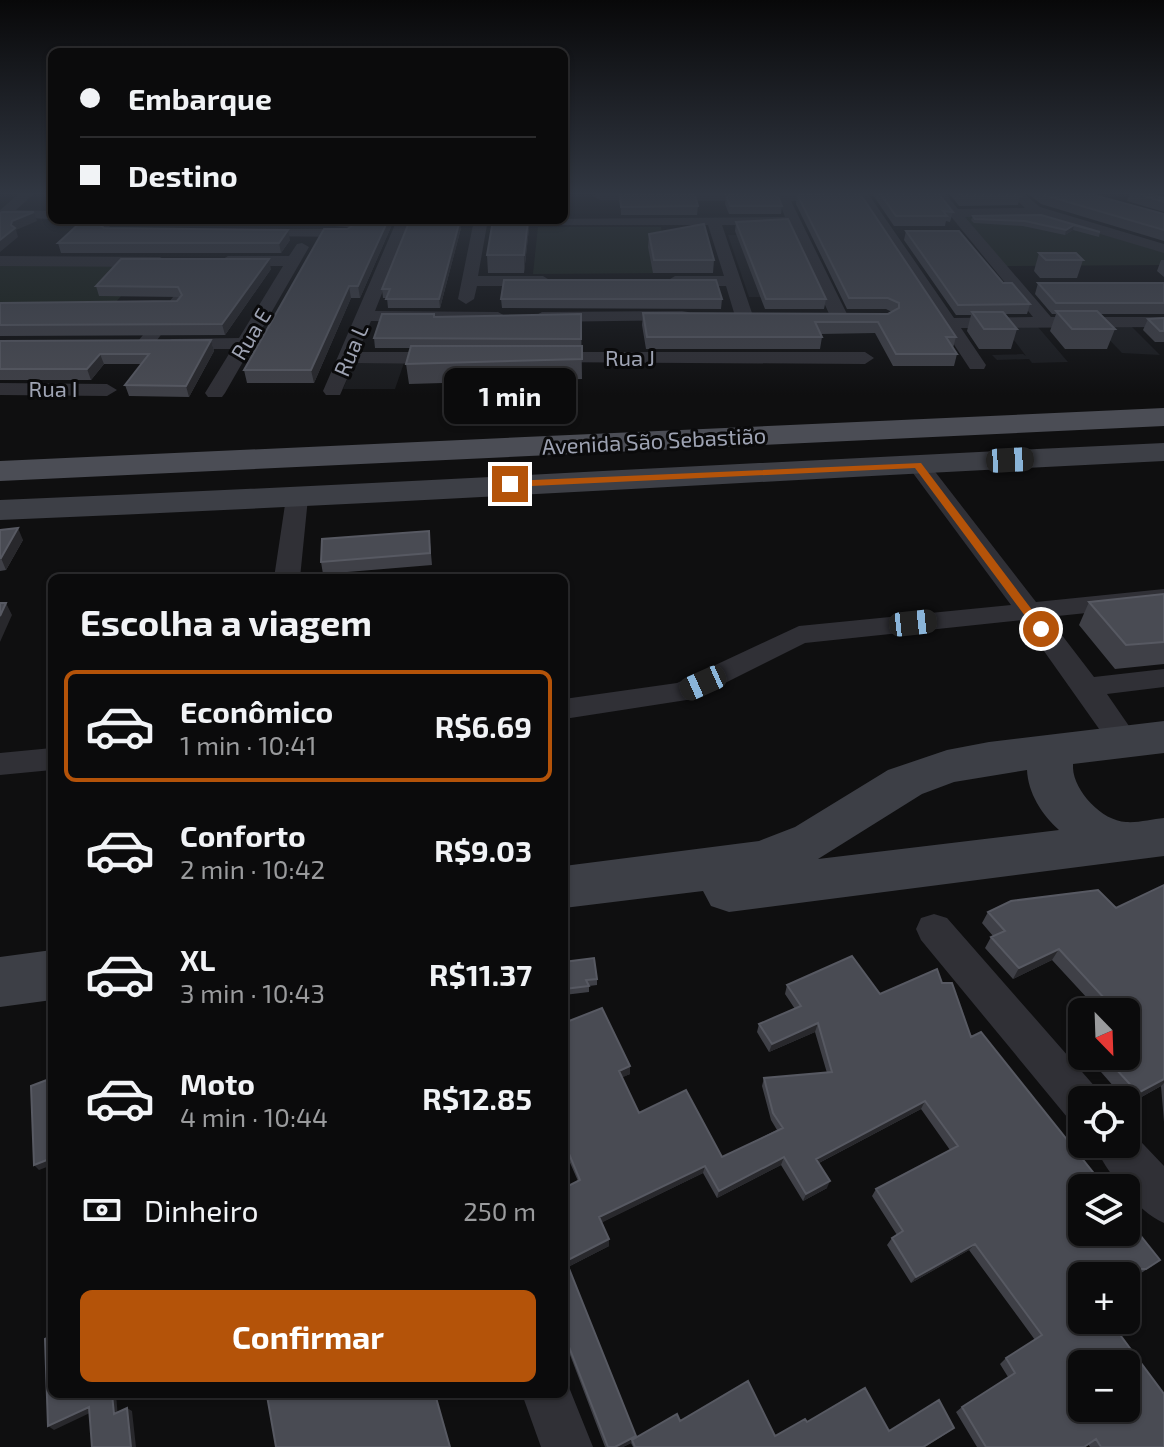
<!DOCTYPE html>
<html lang="pt">
<head>
<meta charset="utf-8">
<style>
  :root { --surface:#0b0b0c; --page:#141415; --text:#f1f3f6; --muted:#9a9b9d; --line:#2b2b2d; --accent:#b45309 }
  body { margin:0; font-family:"Exo 2",sans-serif; background:var(--page); color:var(--text); height:100vh; display:flex; flex-direction:column; font-size:30px; white-space:nowrap }
  * { box-sizing:border-box; margin:0 }
  p { font-size:26px; color:var(--muted) }
  .icon { flex:none; width:44px; height:44px; fill:none; stroke:currentColor; stroke-width:2; stroke-linecap:round; stroke-linejoin:round }
  .map { position:relative; flex:1; overflow:hidden }
  .details { position:absolute; left:48px; top:574px; width:520px; height:824px; display:flex; flex-direction:column; background:var(--surface); border-radius:12px; box-shadow:0 2px 6px #0004,0 0 0 2px var(--line) }
  .details>* { flex:none }
  .banner { position:absolute; left:48px; top:48px; width:520px; height:176px; border-radius:12px; box-shadow:0 2px 6px #0004,0 0 0 2px var(--line); display:grid; align-content:center; height:176px; padding:0 32px; background:var(--surface) }
  .needle { width:52px; rotate:157deg }
  .controls { position:absolute; left:1068px; top:998px; display:grid; gap:16px }
  .controls a { display:grid; place-items:center; width:72px; height:72px; border-radius:12px; background:var(--surface); box-shadow:0 2px 6px #0004,0 0 0 2px var(--line); font-size:40px }
  .end { position:absolute; width:36px; height:36px; margin:-18px; border:10px solid #b45309; background:#fff; box-shadow:0 0 0 4px #fff }
  .from { border-radius:50% }
  .bubble { position:absolute; height:56px; border-radius:12px; background:var(--surface); box-shadow:0 2px 6px #0004,0 0 0 2px var(--line); font-size:26px; font-weight:700; line-height:56px; text-align:center }
  .car { position:absolute; width:24px; height:48px; margin:-24px -12px; border-radius:10px; box-shadow:0 0 6px 2px #0007; background:linear-gradient(#222 24%,#8ab4d8 0 40%,#222 0 76%,#8ab4d8 0 86%,#222 0) }
  .banner b { display:flex; align-items:center; gap:28px; height:76px; font-size:30px }
  .banner b+b { border-top:2px solid var(--line) }
  .banner i { width:20px; height:20px; background:var(--text) }
  ul { padding:0; list-style:none }
  li { display:flex; align-items:center; gap:24px; height:112px; margin:0 16px 12px; padding:0 16px; border:4px solid transparent; border-radius:12px }
  li div { flex:1 }
  li b { display:block; font-size:30px }
  li em { font-style:normal; font-weight:700 }
  li.active { border-color:var(--accent) }
  li>.icon { width:72px; height:72px; stroke-width:1.5 }
  h2 { padding:0 32px; font-size:36px; line-height:96px }
  .pay { display:flex; align-items:center; gap:20px; height:88px; padding:0 32px; font-size:30px }
  .pay p { margin-inline-start:auto }
  .button { display:flex; gap:16px; margin-top:auto; padding:16px 32px }
  .button a { flex:1; height:92px; border-radius:12px; background:var(--accent); color:#fff; font-size:32px; font-weight:700; line-height:92px; text-align:center }
  .map>svg:first-child { display:block }
  .built { fill:#1a1b1e }
  .green { fill:#1b231c }
  .lines { fill:none; stroke-linecap:round; stroke-linejoin:round }
  .street { fill:#303036; fill-rule:evenodd }
  .secondary { fill:#3d3f46; fill-rule:evenodd }
  .primary { fill:#4b4d55; fill-rule:evenodd }
  .wall { fill:#3f4047 }
  .shaded-wall { fill:#28282c }
  .building { fill:#494b53; stroke:#575962; stroke-width:2; fill-rule:evenodd }
  .route { fill:#b45309 }
  .labels { text-anchor:middle; stroke-width:6; stroke-linejoin:round; paint-order:stroke }
  .far-street-label { font-size:22px; fill:#9ea3b3; stroke:#0a0a0b }
</style>
</head>
<body>
<div class="map">
<svg width="1164" height="1447" viewBox="0 0 1164 1447">
  <rect width="100%" height="100%" fill="#0f0f10"/>
  <path class="built" d="M728,235h11l23,62h-13z
    M1131,326l29,29 -38,-2 -25,-26z
    M1004,327h34l30,35 -36,1 -3,-4 -32,1 -5,-5 31,-1 3,2z
    M357,363h47l-9,26h-52l10,-24z"/>
  <path class="green" d="M1040,214l124,36v15l-162,1 -40,-51z
    M538,227h123l7,46 -135,1z
    M0,264h149l-34,39h-115z"/>
  <g class="lines">
    <path class="street" d="M21,192h15l-20,18 36,1v8l-52,-2v-7z
      M598,192l226,2 2,3 -7,4h-28l57,115 -9,5 -9,-5 -41,-91h-67l31,91 -9,5 -9,-5 -9,-30h-51l-8,-5 8,-5h49l-16,-51h-221l-9,51h65l8,5 -8,5h-66l-3,13 -8,5 -8,-5 15,-74h-64l-34,86 123,1 9,5 -9,5 -127,-1 -13,31h89l9,6 -9,6 -93,-1 -14,32h-14l-3,-4 74,-171 388,-3 -6,-16 -179,-1 -7,-4z
      M854,192h13l87,126 79,-1 -102,-125h13l14,17 67,-1 -17,-16h14l18,15 124,37v9l-124,-37 -75,1 86,100h113v10l-203,1 25,37 -2,4h-14z
      M1063,192h22l79,23v8z
      M247,229h102l7,4 -7,4 -107,-1v-6z
      M302,243l7,4 -84,146 -3,4h-14l-3,-4 27,-44h-60l-9,-5 9,-5 67,-1 44,-72h-55l-8,-5 8,-5h61l8,-12z
      M0,256l160,1 8,5 -8,5 -160,-1z
      M205,261l8,5 -62,82h-12l-3,-4 3,-4 61,-77z
      M682,311l6,1 3,4 -3,4 -146,2 -9,-5 9,-5z
      M543,352h322l9,6 -9,6 -329,-2 -2,-4 2,-4z
      M0,383l107,1 10,6 -10,6 -107,-1z
      M918,458l8,2 110,142 128,-13v16l-116,12 46,60 70,-8v18l-57,7 33,48 -4,8 -11,3 -11,-3 -92,-130 -217,23 -112,56 -129,20v-20l113,-16 122,-57 212,-21 -104,-140z
      M297,491l8,2 3,5 -8,80h-26l12,-80 3,-5z
      M52,748v22l-52,5v-22z
      M934,914l13,4 150,171 5,11h-20v23l-15,-6 -146,-177 -5,-11 5,-11z
      M1126,1126l38,40v57c-26,-11 -59,-52 -70,-79h32z
      M564,1375l29,72h-52l-19,-53h42z"/>
    <path class="secondary" d="M1164,443v18c-388,19 -776,43 -1164,59v-20c388,-16 776,-39 1164,-57z
      M1164,721v32l-91,11v4c1,23 29,53 53,54 12,1 26,-3 38,-4v38l-435,56 -18,-6 -8,-15 -139,17v-42l195,-25 36,-14 93,-57 59,-20 42,-8zM1027,770c1,23 15,45 32,60l-241,29 104,-65 32,-12z
      M52,950v50l-52,7v-50z"/>
    <path class="primary" d="M1164,408v18l-1164,55v-20z"/>
  </g>
  <path class="wall" d="M871,192h66l16,20 -3,10 -4,-1 -1,5h-51z
    M948,192h69l3,4 -2,9 -59,1z
    M1026,192h38l4,4 96,18v27l-123,-37z
    M1130,192h12l22,6v14l-37,-11z
    M797,194l159,143 -3,11 4,6 -3,12h-61l-18,-33 -55,1 2,3 -2,12h-174l-4,-24 1,-12 245,1 4,-2 -6,-3h-39l-51,-105z
    M620,195l78,11 -1,9h-76z
    M726,195l56,11 -1,8h-52l-4,-10z
    M1041,215l59,17 -1,5 -26,-7 -8,5 -42,-9 -49,-3 -3,-3 2,-4z
    M83,220h122l-3,5h-90l-6,3 184,12 -9,13h-220l-3,-10z
    M269,220h32v3l-2,3h-29z
    M333,220h61l-34,78h-9l-37,85h-67l-3,-13 103,-141 4,-2 -17,-1z
    M736,222l90,77 -2,10h-59l-30,-78z
    M461,228l-21,80h-52l-1,-10h-4l-1,-9z
    M529,228l-5,45h-36l-1,-18z
    M906,231l97,52 27,21 -3,10h-22l12,15 -6,20h-32l-12,-18 4,-16h-15l-52,-75z
    M649,234l65,26 -1,13h-60l-5,-26z
    M1039,253l44,7 -6,18h-37l-6,-7z
    M1161,260h3v17l-7,-6z
    M271,269l-46,66 -225,1v-33l177,-2 3,-4 -81,-1 -3,-10z
    M1038,283h126v31h-64l15,15 -8,20h-42l-15,-18 6,-17h-4l-17,-20z
    M501,299h221l-1,10 -219,-1z
    M434,314l1,3 146,-3 1,65 -173,5 -3,-20 5,-16h-36l-1,-10z
    M1164,318v24h-9l-12,-12 5,-11z
    M211,340l3,11 -25,46 -60,-1 -4,-11 16,-21h-37l-13,16h-91v-39z
    M0,530l23,10 -17,30 -6,1z
    M429,531l3,34 -109,9 -2,-12z
    M1164,594v70l-49,5 -36,-44 10,-23z
    M1164,885v237l-3,-36 -32,18 -42,-48h39v-44h-26l-48,-52 -39,19 -28,-31 6,-11 2,-1 -11,-13 6,-11 128,-4z
    M564,962l33,17v6l-8,1v6l-25,3z
    M942,983l29,54 125,139 -7,7 -21,12 32,41 52,30 -14,9 -56,1 82,171h-74l-2,-3 -4,3h-107l-21,-35 6,-5 46,-30 -8,-13 6,-6 29,-18 -66,-90 -58,33 -24,-38 5,-7 5,-3 -25,-39 4,-7 74,-39 -29,-41 -102,54 8,25 -24,13 -22,-36 -64,33 -14,-25 -101,49 7,17v7l-41,21 68,170 44,-16 95,15 32,-14 82,9h61l-25,16h-292l-2,-4 -8,4h-18l-41,-108v-151l14,-7 -14,-32v-126l66,43v8l-8,3 17,36 83,44 55,-27 -6,-10 -9,-34 2,-8 63,-5 -12,-41 -46,20 -12,-20 2,-8 36,-15 -10,-15 2,-9 93,9z"/>
  <path class="shaded-wall" d="M34,212l3,9 -21,9 2,7 -18,15v-12l12,-19z
    M100,220h10l2,5 -8,4 -5,-5z
    M388,220h6l-34,78 -2,-12z
    M460,220l1,8 -21,80 -1,-9z
    M528,220h1v8l-5,45v-18z
    M1074,225l-1,5 -8,5 1,-5z
    M288,230l2,10 -9,13 -2,-10z
    M269,259l2,10 -46,66 -3,-11z
    M349,286l2,12 -37,85 -3,-13z
    M211,340l3,11 -25,46 -3,-11z
    M100,354l4,10 -13,16 -4,-11z
    M18,528l5,12 -17,30 -5,-12z
    M6,603l6,12 -12,27v-26z
    M1059,949l-7,11 -39,19 6,-11z
    M818,1023l-3,9 -46,20 3,-8z
    M630,1066v8l-11,5v-8z
    M1164,1079v4l-3,3 -32,18 9,-11z
    M925,1101l-4,8 -108,57 3,-7z
    M784,1157l-3,8 -64,33 2,-7z
    M52,1158v7l-13,5 -5,-5z
    M705,1166l-2,7 -104,51v-7z
    M1096,1176l-7,7 -29,17 7,-8z
    M830,1181l-3,7 -24,13 3,-7z
    M609,1239v7l-43,22v-7z
    M975,1244l-6,6 -58,33 5,-6z
    M112,1394h4l2,24 -4,-4z
    M89,1407l5,4 -40,19 -6,-4z
    M127,1408l5,3 4,36h-5z
    M636,1436l-3,6 -1,-2 -1,3 -8,4h-8z"/>
  <path class="building" d="M824,192h35l97,145h-10l11,17h-61l-18,-32h-63l7,15h-175l-4,-24 245,1 11,-6v-5l-11,-5h-39l-52,-104h25z
    M879,192h58l16,20 -10,-1 4,5h-51z
    M958,192h59l3,4h-58z
    M1041,192h23l4,4 15,-4 81,22v16l-120,-35z
    M1133,192h9l22,6v4z
    M620,195h75l3,11 -77,1z
    M726,195l52,1 4,10h-52z
    M2,212h32l-22,9 -1,4 4,3 -15,12v-27z
    M1041,215l59,17 -26,-7 -8,5 -41,-9 -50,-2 -2,-3z
    M788,219l38,80h-60l-30,-77z
    M83,220h17l-1,4 5,4 184,2 -9,13h-221z
    M354,220h34l-30,66h-9l-38,84h-67l80,-141h23l10,-6z
    M410,220h50l-21,79h-53l4,-10h-8z
    M493,220h35l-4,35h-37z
    M704,224l10,36h-60l-5,-26z
    M906,231h53l44,52h9l18,21 -72,1z
    M1039,253h37l7,7h-37z
    M121,259h148l-47,65 -222,1v-22l177,-2 5,-6 -4,-8 -82,-1z
    M504,280h212l6,19h-221z
    M1038,283h126v20h-108z
    M1056,311h41l18,18h-43z
    M972,312h31l14,17h-33z
    M382,314h52v3l147,-3v25l-207,-1z
    M1164,318v13h-4l-12,-12z
    M211,340l-25,46 -61,-1 24,-31h-49l-13,15h-87v-28z
    M411,346h171v13l-176,5z
    M18,528l-17,30h-1v-28z
    M429,531l1,22 -109,9 1,-23z
    M1164,594v48l-38,3 -37,-43z
    M0,603h6l-6,13z
    M1164,885v194l-26,14 -34,-37h22v-44h-9l-58,-63 -40,19 -28,-31 14,-6 -17,-19 23,-11 87,-11 18,18z
    M852,956l28,38 57,-25 5,14h10l19,54 10,-5 115,144 -29,16 15,21v19h15l3,4 8,-4h18v-11l2,-1 32,40 -14,9h-13l-11,7h-40v44h27l55,74v53h-63l-5,-8 -12,8h-98l-24,-40 53,-34 -9,-15 36,-23 -67,-91 -59,33 -24,-39 11,-7 -27,-42 82,-43 -33,-45 -109,58 14,22 -24,13 -22,-37 -65,34 -14,-25 -106,51 10,22 -43,22 70,175 -21,11h-7l-44,-113v-146l16,-8 -16,-38v-119l38,-15 28,58 -11,5 20,42 47,-23 36,67 61,-29 -10,-15 -9,-35 68,-6 -14,-49 -46,21 -13,-20 42,-18 -14,-21zM1082,1364h44v44h-44z
    M594,958l3,21 -11,1 3,6 -25,3v-27z
    M52,1078v80l-18,7 -3,-79z
    M52,1336v58h60l2,20 13,-6 4,39h-39l-3,-40 -41,19 -3,-87z
    M748,1381l27,55 30,-17 2,3 58,-34 24,43 50,-31 15,28 -31,19h-288l-3,-7 45,-26 3,7z
    M272,1394h163l15,53h-174l-9,-51z"/>
  <linearGradient id="sky" x2="0" y2="1"><stop stop-color="#080809"/><stop offset="0.49" stop-color="#313742"/><stop offset="1" stop-color="#313742" stop-opacity="0"/></linearGradient>
  <rect width="1164" height="395" fill="url(#sky)"/>
  <path class="route" d="M921,463l124,164v5h-8l-122,-164 -405,19 -4,-3 4,-3z"/>
  <g class="labels">
    <g class="far-street-label">
      <text transform="translate(251 334) rotate(-59)" y="8">Rua E</text>
      <text transform="translate(351 350) rotate(-67)" y="8">Rua L</text>
      <text x="630" y="366">Rua J</text>
      <text x="53" y="397">Rua I</text>
      <text transform="translate(654 441) rotate(-3)" y="8">Avenida São Sebastião</text>
    </g>
  </g>
</svg>
<div class="controls">
<a><svg class="needle" viewBox="-14 -14 28 28"><path d="M0-13l5 13h-10z" fill="#e53935"/><path d="M0 13l5-13h-10z" fill="#9a9b9d"/></svg></a>
<a><svg class="icon" aria-label="locate" viewBox="0 0 24 24"><circle cx="12" cy="12" r="6"/><path d="M12 2v4M12 18v4M2 12h4M18 12h4"/></svg></a>
<a><svg class="icon" aria-label="layers" viewBox="0 0 24 24"><path d="M12 4l9 5-9 5-9-5zM3 14l9 5 9-5"/></svg></a>
<a>+</a>
<a>−</a>
</div>
<i class="end from" style="left:1041px;top:629px"></i>
<i class="end" style="left:510px;top:484px"></i>
<div class="bubble" style="left:444px;top:368px;width:132px">1 min</div>
<i class="car" style="left:1010px;top:460px;rotate:87deg"></i>
<i class="car" style="left:913px;top:623px;rotate:84deg"></i>
<i class="car" style="left:703px;top:683px;rotate:246deg"></i>
<div class="banner">
<b><i class="from"></i>Embarque</b>
<b><i></i>Destino</b>
</div>
<section class="details">
<h2>Escolha a viagem</h2>
<ul>
<li class="active"><svg class="icon" aria-label="car" viewBox="0 0 24 24"><path d="M5 17H2v-5l4-1 3-4h7l3 4 3 1v5h-3M9 17h6M6 11h13"/><circle cx="7" cy="17" r="2"/><circle cx="17" cy="17" r="2"/></svg><div><b>Econômico</b><p>1 min · 10:41</p></div><em>R$6.69</em></li>
<li><svg class="icon" aria-label="car" viewBox="0 0 24 24"><path d="M5 17H2v-5l4-1 3-4h7l3 4 3 1v5h-3M9 17h6M6 11h13"/><circle cx="7" cy="17" r="2"/><circle cx="17" cy="17" r="2"/></svg><div><b>Conforto</b><p>2 min · 10:42</p></div><em>R$9.03</em></li>
<li><svg class="icon" aria-label="car" viewBox="0 0 24 24"><path d="M5 17H2v-5l4-1 3-4h7l3 4 3 1v5h-3M9 17h6M6 11h13"/><circle cx="7" cy="17" r="2"/><circle cx="17" cy="17" r="2"/></svg><div><b>XL</b><p>3 min · 10:43</p></div><em>R$11.37</em></li>
<li><svg class="icon" aria-label="car" viewBox="0 0 24 24"><path d="M5 17H2v-5l4-1 3-4h7l3 4 3 1v5h-3M9 17h6M6 11h13"/><circle cx="7" cy="17" r="2"/><circle cx="17" cy="17" r="2"/></svg><div><b>Moto</b><p>4 min · 10:44</p></div><em>R$12.85</em></li>
</ul>
<div class="pay"><svg class="icon" aria-label="cash" viewBox="0 0 24 24"><path d="M3 7h18v10H3z"/><circle cx="12" cy="12" r="2"/></svg>Dinheiro<p>250 m</p></div>
<div class="button"><a>Confirmar</a></div>
</section>
</div>
</body>
</html>
